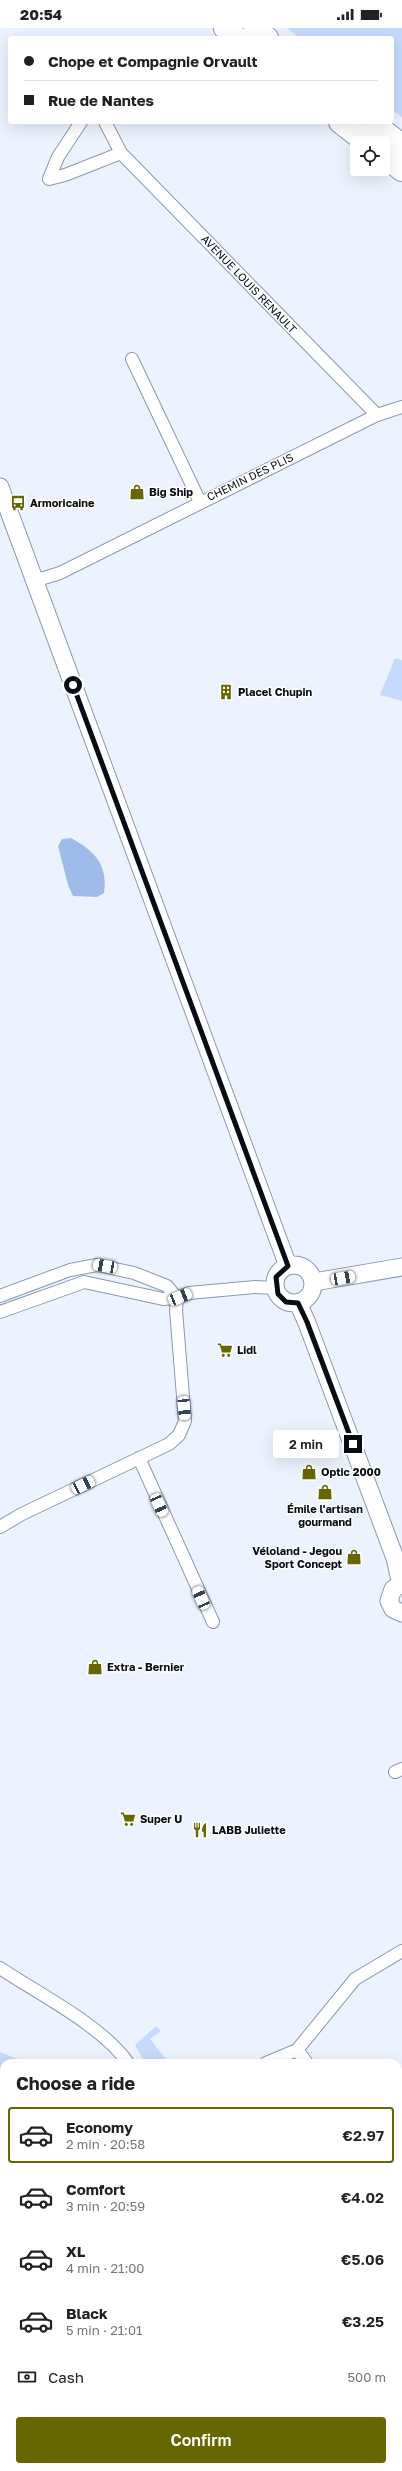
<!DOCTYPE html>
<html lang="en">
<head>
<meta charset="utf-8">
<style>
  :root { --surface:#fff; --page:#f6f6f6; --text:#202124; --muted:#757577; --line:#e0e0e0; --accent:#666700 }
  body { margin:0; font-family:"Golos Text",sans-serif; background:var(--page); color:var(--text); height:100vh; display:flex; flex-direction:column; font-size:15px; white-space:nowrap }
  * { box-sizing:border-box; margin:0 }
  p { font-size:13px; color:var(--muted) }
  .icon { flex:none; width:22px; height:22px; fill:none; stroke:currentColor; stroke-width:2; stroke-linecap:round; stroke-linejoin:round }
  .map { position:relative; flex:1; overflow:hidden }
  .side { position:absolute; left:0px; top:2031px; width:402px; height:412px; display:flex; flex-direction:column; background:var(--surface); border-radius:12px 12px 0 0; box-shadow:0 4px 16px #0002 }
  .side>* { flex:none }
  .banner { position:absolute; left:8px; top:8px; width:386px; height:88px; border-radius:4px; box-shadow:0 4px 16px #0002; display:grid; align-content:center; height:88px; padding:0 16px; background:var(--surface) }
  .controls { position:absolute; left:350px; top:108px; display:grid; gap:8px }
  .controls a { display:grid; place-items:center; width:40px; height:40px; border-radius:4px; background:var(--surface); box-shadow:0 4px 16px #0002; font-size:20px }
  .end { position:absolute; width:18px; height:18px; margin:-9px; border:5px solid #070d15; background:#fff; box-shadow:0 0 0 2px #fff }
  .from { border-radius:50% }
  .bubble { position:absolute; height:28px; border-radius:4px; background:var(--surface); box-shadow:0 4px 16px #0002; font-size:13px; font-weight:600; line-height:28px; text-align:center }
  .car { position:absolute; width:12px; height:24px; margin:-12px -6px; border-radius:5px; box-shadow:0 0 3px 1px #0007; background:linear-gradient(#fff 24%,#345 0 40%,#fff 0 76%,#345 0 86%,#fff 0) }
  .banner b { display:flex; align-items:center; gap:14px; height:38px; font-size:15px }
  .banner b+b { border-top:1px solid var(--line) }
  .banner i { width:10px; height:10px; background:var(--text) }
  ul { padding:0; list-style:none }
  li { display:flex; align-items:center; gap:12px; height:56px; margin:0 8px 6px; padding:0 8px; border:2px solid transparent; border-radius:4px }
  li div { flex:1 }
  li b { display:block; font-size:15px }
  li em { font-style:normal; font-weight:600 }
  li.active { border-color:var(--accent) }
  li>.icon { width:36px; height:36px; stroke-width:1.5 }
  h2 { padding:0 16px; font-size:18px; line-height:48px }
  .pay { display:flex; align-items:center; gap:10px; height:44px; padding:0 16px; font-size:15px }
  .pay p { margin-inline-start:auto }
  .primary-button { display:flex; gap:8px; margin-top:auto; padding:8px 16px }
  .primary-button a { flex:1; height:46px; border-radius:4px; background:var(--accent); color:#fff; font-size:16px; font-weight:600; line-height:46px; text-align:center }
  .status { display:flex; justify-content:space-between; align-items:center; height:28px; padding:0 20px; background:var(--surface); direction:ltr }
  .status svg { height:11px; fill:currentColor }
  .map>svg:first-child { display:block }
  .green { fill:#c5dafc }
  .water { fill:#9fbbe9 }
  .lines { fill:none; stroke-linecap:round; stroke-linejoin:round }
  .street-casing { stroke:#8999b2; stroke-width:14 }
  .secondary-casing { stroke:#8999b2; stroke-width:19 }
  .highway-casing { stroke:#8999b2; stroke-width:24 }
  .street { stroke:#fff; stroke-width:12 }
  .secondary { stroke:#fff; stroke-width:17 }
  .highway { stroke:#fff; stroke-width:22 }
  .route { stroke:#070d15; stroke-width:5 }
  .labels { text-anchor:middle; stroke-width:3; stroke-linejoin:round; paint-order:stroke }
  .street-label { font-size:11px; fill:#070d15; stroke:#fff }
  .poi-label { font-size:11px; font-weight:bold; fill:#070d15; stroke:#fff; text-anchor:start }
</style>
</head>
<body>
<div class="status"><b>20:54</b><svg viewBox="0 0 49 12"><path d="M0 12V9h3v3zM5 12V6h3v6zM10 12V3h3v9zM15 12V0h3v12zM26 1h20v11H26zM47 4h2v5h-2z"/></svg></div>
<div class="map">
<svg width="402" height="2443" viewBox="0 0 402 2443">
  <rect width="100%" height="100%" fill="#ecf3fe"/>
  <path class="green" d="M287,0h115v89l-10,-7v-72h-92z
    M395,630l7,2v41l-22,-6z
    M156,1998l5,5 -11,8 19,24h-24l-10,-18z
    M0,2024l28,11h-24v136l-4,-3z
    M0,2249h4v190h92l2,4h-98z
    M152,2439h33l1,4h-39z"/>
  <path class="water" d="M71,810c24,13 37,27 33,55l-7,4 -24,-1 -5,-11 -10,-39 4,-7z"/>
  <g class="lines">
    <g class="street-casing">
      <path id="street" d="M81,94l-23,35 -9,22 16,-4 56,-22
        M105,94l16,31 256,262
        M132,331l68,143
        M34,553l26,-8 317,-158 25,-8
        M0,1268l70,-26 27,-5 37,8 33,13 10,12
        M0,1284l84,-30 79,17 14,-1 12,-5 66,-6 21,1
        M139,1430l74,164
        M0,1499l22,-13 147,-70 10,-9 6,-14 -9,-111 1,-12
        M395,1744l7,-3
        M0,1940c37,25 103,58 128,95
        M297,2022l10,13
        M266,2035l31,-13 58,-71 47,-28
        M398,2350l4,2"/>
    </g>
    <g class="secondary-casing">
      <path id="secondary" d="M0,459l288,779
        M275 1256a19 19 0 1 1 38 0a19 19 0 1 1-38 0Z
        M314,1254l88,-15
        M298,1275l9,20 88,235 6,27
        M402,1556l-9,5 -4,12 4,8 9,4"/>
    </g>
    <g class="highway-casing">
      <path id="highway" d="M225,0l12,10
        M255,0l12,10
        M340,94l27,21
        M372,94l30,23
        M383,127l19,15"/>
    </g>
    <use href="#street" class="street"/>
    <use href="#secondary" class="secondary"/>
    <use href="#highway" class="highway"/>
  </g>
  <g class="lines">
    <path class="route" d="M73,657l215,581 -12,11 2,17 8,8 12,1 9,19 46,122"/>
  </g>
  <defs>
    <g id="shop-bare" transform="scale(1.2)"><path d="M-5-2.5h2.3a2.7 3.5 0 0 1 5.4 0H5L5.5 6h-11ZM-1.5-2.5h3a1.5 2.3 0 0 0-3 0Z" fill="#666700" stroke="#fff" stroke-width="2.5" paint-order="stroke"/></g>
    <g id="bus-bare" transform="scale(1.2)"><path d="M-5-6H5V4H4V6H2V4H-2V6H-4V4H-5ZM-3.5-4V0h7V-4ZM-3.5 1.2v1.5H-2V1.2ZM2 1.2v1.5H3.5V1.2Z" fill="#666700" stroke="#fff" stroke-width="2.5" paint-order="stroke"/></g>
    <g id="building-bare" transform="scale(1.2)"><path d="M-4-6H4V6H1V3H-1V6H-4ZM-2.5-4.3h1.7v1.8h-1.7ZM.8-4.3h1.7v1.8H.8ZM-2.5-1h1.7V.8h-1.7ZM.8-1h1.7V.8H.8Z" fill="#666700" stroke="#fff" stroke-width="2.5" paint-order="stroke"/></g>
    <g id="supermarket-bare" transform="scale(1.2)"><path d="M-6-5.5h2.5l.6 2H6L4.5 2H-2.5L-4.4-4H-6ZM-1.5 3.2a1.3 1.3 0 1 0 .1 0ZM3 3.2a1.3 1.3 0 1 0 .1 0Z" fill="#666700" stroke="#fff" stroke-width="2.5" paint-order="stroke"/></g>
    <g id="restaurant-bare" transform="scale(1.2)"><path d="M-5-6h1v4h1v-4h1v4h1v-4h1v5L-1.5 .5V6h-2V.5L-5-1ZM5-6V6H3V1.5H1.5Q1.5-4 5-6Z" fill="#666700" stroke="#fff" stroke-width="2.5" paint-order="stroke"/></g>
  </defs>
  <g fill-rule="evenodd">
    <use href="#shop-bare" x="137" y="464"/>
    <use href="#bus-bare" x="18" y="475"/>
    <use href="#building-bare" x="226" y="664"/>
    <use href="#supermarket-bare" x="225" y="1322"/>
    <use href="#shop-bare" x="309" y="1444"/>
    <use href="#shop-bare" x="325" y="1464"/>
    <use href="#shop-bare" x="354" y="1529"/>
    <use href="#shop-bare" x="95" y="1639"/>
    <use href="#supermarket-bare" x="128" y="1791"/>
    <use href="#restaurant-bare" x="200" y="1802"/>
  </g>
  <g class="labels">
    <g class="street-label">
      <text transform="translate(249 256) rotate(46)" y="4">AVENUE LOUIS RENAULT</text>
      <text transform="translate(250 449) rotate(-26)" y="4">CHEMIN DES PLIS</text>
    </g>
    <g class="poi-label">
      <text x="149" y="468">Big Ship</text>
      <text x="30" y="479">Armoricaine</text>
      <text x="238" y="668">Placel Chupin</text>
      <text x="237" y="1326">Lidl</text>
      <text x="321" y="1448">Optic 2000</text>
      <text x="325" y="1485" text-anchor="middle">Émile l'artisan<tspan x="325" dy="13">gourmand</tspan></text>
      <text x="342" y="1527" text-anchor="end">Véloland - Jegou<tspan x="342" dy="13">Sport Concept</tspan></text>
      <text x="107" y="1643">Extra - Bernier</text>
      <text x="140" y="1795">Super U</text>
      <text x="212" y="1806">LABB Juliette</text>
    </g>
  </g>
</svg>
<div class="controls">
<a><svg class="icon" aria-label="locate" viewBox="0 0 24 24"><circle cx="12" cy="12" r="6"/><path d="M12 2v4M12 18v4M2 12h4M18 12h4"/></svg></a>
</div>
<i class="end from" style="left:73px;top:657px"></i>
<i class="end" style="left:353px;top:1416px"></i>
<div class="bubble" style="left:273px;top:1402px;width:66px">2 min</div>
<i class="car" style="left:105px;top:1238px;rotate:280deg"></i>
<i class="car" style="left:343px;top:1250px;rotate:80deg"></i>
<i class="car" style="left:180px;top:1269px;rotate:68deg"></i>
<i class="car" style="left:184px;top:1380px;rotate:175deg"></i>
<i class="car" style="left:83px;top:1457px;rotate:64deg"></i>
<i class="car" style="left:159px;top:1477px;rotate:156deg"></i>
<i class="car" style="left:201px;top:1570px;rotate:336deg"></i>
<div class="banner">
<b><i class="from"></i>Chope et Compagnie Orvault</b>
<b><i></i>Rue de Nantes</b>
</div>
<section class="side">
<h2>Choose a ride</h2>
<ul>
<li class="active"><svg class="icon" aria-label="car" viewBox="0 0 24 24"><path d="M5 17H2v-5l4-1 3-4h7l3 4 3 1v5h-3M9 17h6M6 11h13"/><circle cx="7" cy="17" r="2"/><circle cx="17" cy="17" r="2"/></svg><div><b>Economy</b><p>2 min · 20:58</p></div><em>€2.97</em></li>
<li><svg class="icon" aria-label="car" viewBox="0 0 24 24"><path d="M5 17H2v-5l4-1 3-4h7l3 4 3 1v5h-3M9 17h6M6 11h13"/><circle cx="7" cy="17" r="2"/><circle cx="17" cy="17" r="2"/></svg><div><b>Comfort</b><p>3 min · 20:59</p></div><em>€4.02</em></li>
<li><svg class="icon" aria-label="car" viewBox="0 0 24 24"><path d="M5 17H2v-5l4-1 3-4h7l3 4 3 1v5h-3M9 17h6M6 11h13"/><circle cx="7" cy="17" r="2"/><circle cx="17" cy="17" r="2"/></svg><div><b>XL</b><p>4 min · 21:00</p></div><em>€5.06</em></li>
<li><svg class="icon" aria-label="car" viewBox="0 0 24 24"><path d="M5 17H2v-5l4-1 3-4h7l3 4 3 1v5h-3M9 17h6M6 11h13"/><circle cx="7" cy="17" r="2"/><circle cx="17" cy="17" r="2"/></svg><div><b>Black</b><p>5 min · 21:01</p></div><em>€3.25</em></li>
</ul>
<div class="pay"><svg class="icon" aria-label="cash" viewBox="0 0 24 24"><path d="M3 7h18v10H3z"/><circle cx="12" cy="12" r="2"/></svg>Cash<p>500 m</p></div>
<div class="primary-button"><a>Confirm</a></div>
</section>
</div>
</body>
</html>
